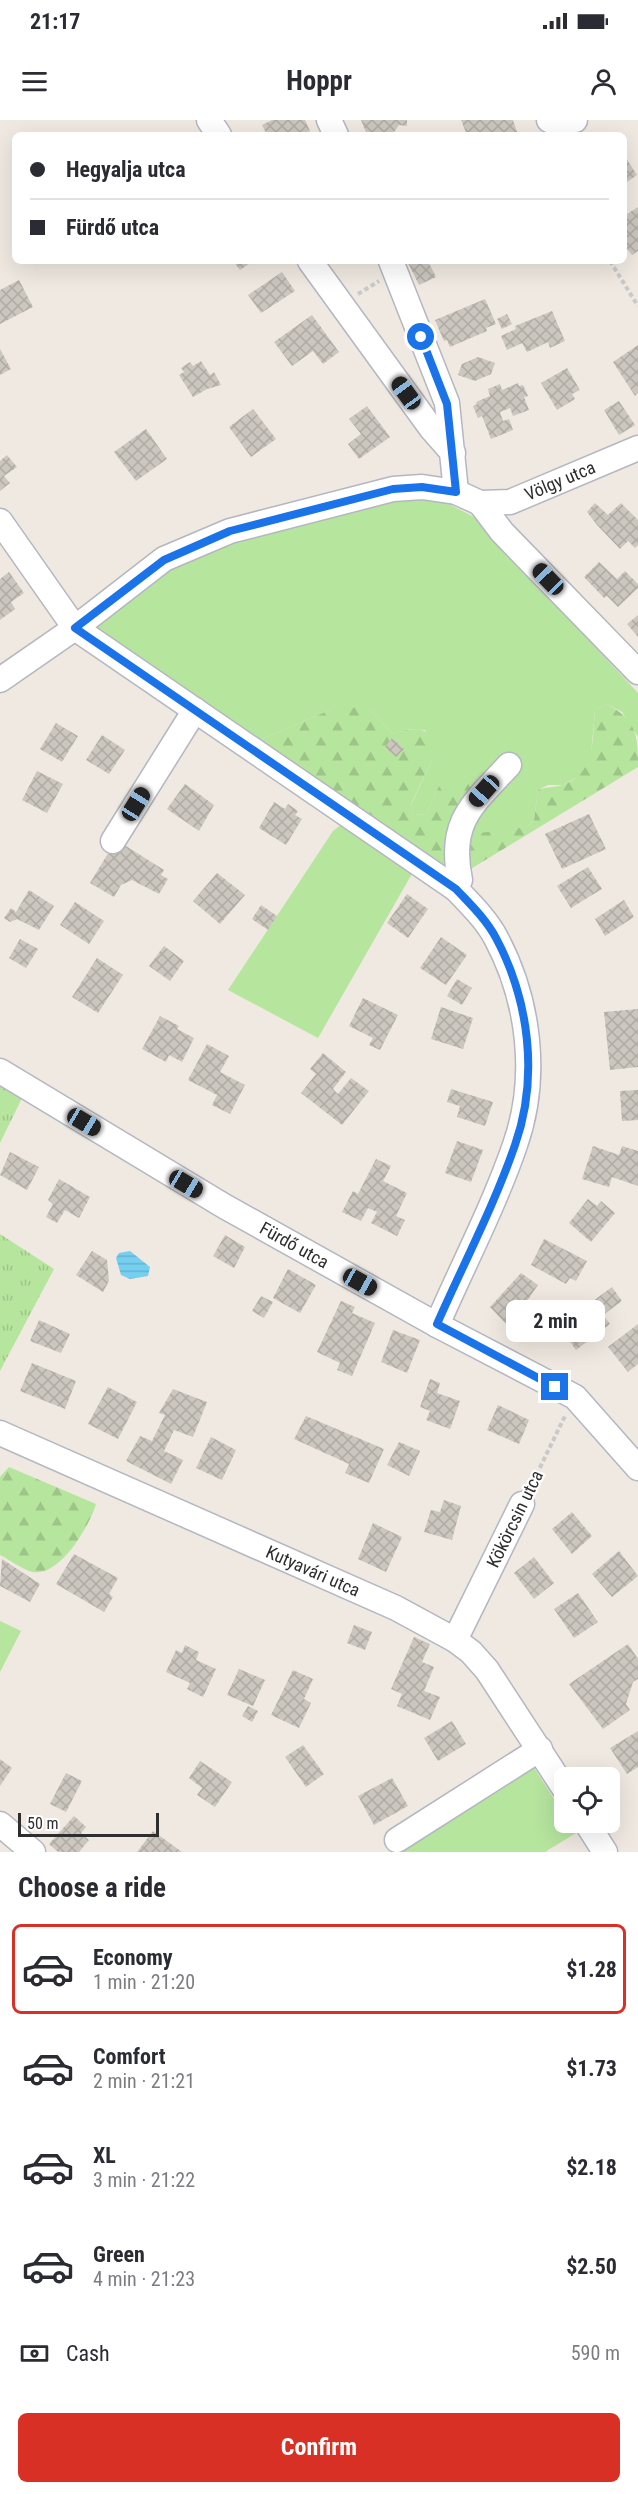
<!DOCTYPE html>
<html lang="en">
<head>
<meta charset="utf-8">
<style>
  :root { --surface:#fff; --page:#f2f2f3; --text:#2b2b33; --muted:#7c7c81; --line:#e1e1e2; --accent:#d93025 }
  body { margin:0; font-family:"Roboto Condensed",sans-serif; background:var(--page); color:var(--text); height:100vh; display:flex; flex-direction:column; font-size:22px; white-space:nowrap }
  * { box-sizing:border-box; margin:0 }
  p { font-size:20px; color:var(--muted) }
  .icon { flex:none; width:33px; height:33px; fill:none; stroke:currentColor; stroke-width:2; stroke-linecap:round; stroke-linejoin:round }
  .map { position:relative; height:1732px; overflow:hidden }
  .details { display:flex; flex-direction:column; background:var(--surface); flex:1 }
  .details>* { flex:none }
  .banner { position:absolute; left:12px; top:12px; width:615px; height:132px; border-radius:9px; box-shadow:0 6px 24px #0002; display:grid; align-content:center; height:132px; padding:0 18px; background:var(--surface) }
  .controls { position:absolute; left:554px; top:1647px; display:grid; gap:12px }
  .controls a { display:grid; place-items:center; width:66px; height:66px; border-radius:9px; background:var(--surface); box-shadow:0 6px 24px #0002; font-size:30px }
  .scale { position:absolute; left:18px; bottom:15px; width:141px; box-sizing:border-box; padding-left:6px; border:3px solid #2e2e2e; border-top:0; font-size:16px; line-height:21px; white-space:nowrap; color:#2e2e2e; -webkit-text-stroke:4px #fff; paint-order:stroke }
  .end { position:absolute; width:27px; height:27px; margin:-14px; border:8px solid #1a73e8; background:#fff; box-shadow:0 0 0 3px #fff }
  .from { border-radius:50% }
  .bubble { position:absolute; height:42px; border-radius:9px; background:var(--surface); box-shadow:0 6px 24px #0002; font-size:20px; font-weight:700; line-height:42px; text-align:center }
  .car { position:absolute; width:18px; height:36px; margin:-18px -9px; border-radius:8px; box-shadow:0 0 4px 2px #0007; background:linear-gradient(#222 24%,#8ab4d8 0 40%,#222 0 76%,#8ab4d8 0 86%,#222 0) }
  .banner b { display:flex; align-items:center; gap:21px; height:57px; font-size:22px }
  .banner b+b { border-top:2px solid var(--line) }
  .banner i { width:15px; height:15px; background:var(--text) }
  ul { padding:0; list-style:none }
  li { display:flex; align-items:center; gap:18px; height:90px; margin:0 12px 9px; padding:0 6px; border:3px solid transparent; border-radius:9px }
  li div { flex:1 }
  li b { display:block; font-size:22px }
  li em { font-style:normal; font-weight:700 }
  li.on { border-color:var(--accent) }
  li>.icon { width:54px; height:54px; stroke-width:1.5 }
  h2 { padding:0 18px; font-size:27px; line-height:72px }
  .pay { display:flex; align-items:center; gap:15px; height:66px; padding:0 18px; font-size:22px }
  .pay p { margin-inline-start:auto }
  .action { display:flex; gap:12px; margin-top:auto; padding:12px 18px }
  .action a { flex:1; height:69px; border-radius:9px; background:var(--accent); color:#fff; font-size:24px; font-weight:700; line-height:69px; text-align:center }
  .status { display:flex; justify-content:space-between; align-items:center; height:42px; padding:0 30px; background:var(--surface); direction:ltr }
  .status svg { height:16px; fill:currentColor }
  header { display:flex; justify-content:space-between; align-items:center; height:78px; padding:0 18px; background:var(--surface); font-size:27px; font-weight:700 }
  .map>svg:first-child { display:block }
  .grass { fill:#b6e59e }
  .forest { fill:url(#forest-firs) }
  .park { fill:url(#park-tufts) }
  .water { fill:url(#water-rules) }
  .building { fill:url(#building-cross-hatch) }
  .lines { fill:none; stroke-linecap:round; stroke-linejoin:round }
  .minor-casing { stroke:#b4b7c1; stroke-width:27 }
  .path { stroke:#c9c9c9; stroke-width:4; stroke-dasharray:4.5 3; stroke-linecap:butt }
  .minor { stroke:#fff; stroke-width:24 }
  .route { stroke:#1a73e8; stroke-width:8 }
  .labels { text-anchor:middle; stroke-width:4.5; stroke-linejoin:round; paint-order:stroke }
  .street-label { font-size:18px; fill:#2e2e2e; stroke:#fff }
</style>
</head>
<body>
<div class="status"><b>21:17</b><svg viewBox="0 0 49 12"><path d="M0 12V9h3v3zM5 12V6h3v6zM10 12V3h3v9zM15 12V0h3v12zM26 1h20v11H26zM47 4h2v5h-2z"/></svg></div>
<header><svg class="icon" aria-label="menu" viewBox="0 0 24 24"><path d="M4 6h16M4 12h16M4 18h16"/></svg>Hoppr<svg class="icon" aria-label="person" viewBox="0 0 24 24"><circle cx="12" cy="8" r="4"/><path d="M4 21q1-7 8-7t8 7"/></svg></header>
<div class="map">
<svg width="638" height="1732" viewBox="0 0 638 1732">
  <defs>
    <pattern id="forest-firs" width="22" height="20" patternUnits="userSpaceOnUse" patternTransform="scale(1.5)"><rect width="22" height="20" fill="#b6e59e"/><path d="M5 1l3.5 6h-7zM16 11l3.5 6h-7z" fill="#9dc588"/></pattern>
    <pattern id="park-tufts" width="24" height="20" patternUnits="userSpaceOnUse" patternTransform="scale(1.5)"><rect width="24" height="20" fill="#b6e59e"/><path d="M3 7l-1-3M5 7V3M7 7l1-3M15 17l-1-3M17 17v-4M19 17l1-3" fill="none" stroke="#9dc588"/></pattern>
    <pattern id="water-rules" width="6" height="5" patternUnits="userSpaceOnUse" patternTransform="scale(1.5)"><rect width="6" height="5" fill="#75cff0"/><path d="M0 2.5h6" fill="none" stroke="#66b2ce"/></pattern>
    <pattern id="building-cross-hatch" width="8" height="8" patternUnits="userSpaceOnUse" patternTransform="scale(1.5)"><rect width="8" height="8" fill="#cbc7bf"/><path d="M0 0l8 8M0 8l8-8" fill="none" stroke="#afaba4"/></pattern>
  </defs>
  <rect width="100%" height="100%" fill="#efe9e1"/>
  <path class="grass" d="M423,379l24,4 27,14 164,176v44l-16,-25 -15,-8 -12,6 -4,44 -7,19 -21,12h-15l-10,5 -4,30 -8,8c-31,0 -60,21 -82,42l3,-36 26,-41 -33,-9 -14,31 -12,-1 -3,-9 25,-54 -11,-21 -16,-1 -16,5 -24,-25 -39,1 -75,32 -158,-112 -1,-5 60,-48 57,-30 184,-47z
    M342,704l71,48 -95,166 -90,-48 105,-159z
    M0,1501l21,10 -21,41z
    M530,1641l34,54v7l5,1 7,10 -31,19h-151z"/>
  <path class="forest" d="M607,584c30,17 31,31 31,63l-169,103 -4,-29 14,-8 48,-6 7,-7 4,-30c9,-4 19,-2 27,-6 31,-13 27,-44 30,-74z
    M347,587l22,2 24,25c15,-5 27,-8 40,2l3,15 -25,53 3,10 12,1 14,-31 13,-8 13,4 7,13 -26,41 -3,36 -189,-128 75,-32z
    M9,1347l87,37c-6,21 -36,73 -63,68 -10,-2 -23,-12 -33,-17v-78z"/>
  <path class="park" d="M0,964l22,14 -22,45z
    M0,1114l54,35 -54,102z"/>
  <path class="water" d="M130,1131l20,16 -2,9 -18,3 -9,-4 -5,-17 3,-5z"/>
  <path class="building" d="M272,0h33l5,11 -8,4h-35l-5,-10z
    M361,0h46v6l-8,-1 -7,10h-25z
    M461,0h52l5,15h-51z
    M624,35l13,20 -13,9z
    M638,87v44l-6,4 -8,-10v-29z
    M233,141h20l-13,9z
    M412,141h16l8,16 -17,8 -11,-22z
    M282,152l13,19 -34,22 -13,-18z
    M19,160l14,27 -33,17v-34z
    M485,179l11,25 -10,4 1,3 -37,16 -3,-7 -3,1 -9,-21z
    M552,191l13,30 -15,7 -2,-6 -21,10 -5,-9 -15,7 -6,-14 15,-7 -1,-3z
    M507,194l5,10 -10,5 -5,-10z
    M312,195l27,37 -16,12 -10,-13 -21,15 -18,-24z
    M638,225v48l-3,3 -22,-34z
    M0,229l11,20 -11,6z
    M478,237l17,6 -4,11 -16,7 -17,-6 4,-11z
    M201,241l9,14 4,-3 7,13 -14,4 -14,8 -14,-22 5,-3 -3,-4 9,-6 3,4z
    M567,248l13,22 -8,4 3,5 -18,11 -16,-27z
    M518,263l1,3 4,-1 5,11 -4,1 5,13 -16,6 -3,-8 -10,4 3,9 6,-2 4,11 -22,9 -9,-23 -4,2 -5,-12 4,-2 -1,-2 14,-6 -2,-7 12,-5 2,6z
    M619,281l16,24 -16,10 -15,-25z
    M367,286l23,31 -31,22 -11,-15 13,-10 -12,-15z
    M253,289l23,30 -25,18 -22,-30z
    M146,309l21,30 -31,22 -22,-29z
    M7,335l10,12 -13,9 6,7 -10,8v-30z
    M595,383l13,12 13,-12 17,17v25l-3,3 -7,-7 -8,8 -23,-24 -10,-13z
    M599,442l18,17 8,-8 13,13v4l-20,19 -11,-11 -3,2 -20,-21z
    M9,452l15,21 -13,9 4,7 -15,11v-41z
    M638,495v22l-11,-13z
    M56,603l22,13 -16,26 -22,-13z
    M102,615l23,15 -16,24 -23,-14z
    M392,618l12,11 -8,8 -11,-10z
    M37,651l26,13 -16,29 -25,-13z
    M185,664l29,21 -15,26 -32,-22z
    M274,682l11,7 3,-5 10,7 -3,4 7,4 -16,26 -27,-17z
    M589,694l17,35 -44,20 -17,-35z
    M126,726l38,24 -3,5 7,4 -9,15 -27,-14 -11,5 -7,12 -24,-14 20,-33z
    M588,747l14,22 -31,19 -14,-22z
    M217,753l28,22 -25,29 -27,-23z
    M29,770l25,16 -15,24 -22,-11 -7,3 -6,-4 7,-10 5,4z
    M407,774l21,15 -20,29 -21,-15z
    M624,780l10,17 -29,19 -10,-17z
    M75,782l29,19 -15,23 -29,-19z
    M261,785l16,11 -9,14 -16,-11z
    M441,817l26,18 -21,30 -26,-17z
    M20,819l18,10 -12,19 -17,-10z
    M164,826l20,15 -14,20 -21,-15z
    M97,838l26,17 -25,38 -26,-16z
    M457,859l15,9 -10,17 -15,-9z
    M363,878l35,17 -18,35 -11,-5 4,-7 -24,-12z
    M441,887l32,11 -10,31 -32,-10z
    M638,889v58l-28,3 -6,-58z
    M160,896l19,10 -2,3 17,9 -12,24 -13,-7 -3,7 -24,-13z
    M207,924l22,12 -9,16 25,13 -15,29 -18,-9 5,-10 -29,-15z
    M323,933l23,19 -13,17 5,5 13,-16 18,13 -27,34 -41,-32 15,-19 -6,-5z
    M451,969l42,13 -8,24 -28,-9 3,-11 -13,-4z
    M638,970v30l-16,1 -2,-30z
    M457,1021l26,9 -12,32 -26,-9z
    M593,1026l26,9 3,-9 16,5v35l-26,-9 -3,10 -27,-8z
    M10,1032l29,15 -12,23 -27,-15z
    M376,1039l15,7 -8,15 24,12 -11,23 9,4 -8,16 -26,-13 6,-11 -9,-4 -7,13 -19,-9 11,-21 5,3z
    M59,1059l31,18 -11,21 -14,-8 -8,13 -11,-6 7,-13 -5,-4z
    M588,1079l9,7 4,-5 14,12 -24,29 -22,-19z
    M225,1115l20,12 -11,21 -21,-12z
    M544,1119l43,22 -11,20 -6,-3 -4,6 -35,-19z
    M92,1131l15,9 2,21 -6,11 -27,-17z
    M288,1149l28,16 -16,28 -27,-15z
    M521,1153l17,12 -11,16 6,7 -22,21 -21,-22z
    M612,1167l10,14 -19,14 7,9 -34,26 -17,-24z
    M261,1176l12,6 -9,16 -12,-7z
    M341,1181l14,6 -3,6 23,10 -23,53 -15,-6 3,-7 -23,-11z
    M39,1200l31,14 -9,19 -31,-12z
    M638,1204v40l-10,8 -20,-25z
    M393,1210l27,10 -13,33 -26,-11z
    M32,1243l44,18 -11,28 -45,-18z
    M430,1259l10,4 -3,10 23,8 -10,28 -24,-9 4,-9 -10,-4z
    M108,1267l29,15 -19,37 -30,-15z
    M173,1269l34,13 -14,35 -19,-7 -10,21 19,9 -12,24 -45,-23 14,-25 12,5 13,-26 -6,-2z
    M498,1285l31,15 -10,24 -32,-14z
    M306,1296l78,33 -15,34 -24,-10 4,-9 -55,-25z
    M211,1317l25,13 -14,30 -26,-12z
    M399,1322l21,9 -11,25 -22,-11z
    M444,1380l17,6 -9,34 -28,-8 7,-22 9,2z
    M572,1392l20,24 -20,18 -20,-25z
    M373,1403l29,14 -16,35 -28,-13z
    M619,1431l19,25 -26,21 -20,-23z
    M74,1434l44,24 -9,16 4,3 -9,15 -48,-28z
    M534,1437l20,26 -20,16 -20,-26z
    M2,1439l38,25 -10,18 -30,-16z
    M578,1473l20,29 -24,16 -20,-29z
    M354,1505l18,7 -7,18 -18,-7z
    M414,1517l16,7 -8,18 12,5 -10,24 16,6 -10,23 -33,-14 5,-12 -11,-5z
    M628,1524l10,15v20l-5,3 -7,22 4,6 -27,19 -34,-45z
    M185,1525l14,7 -3,8 20,9 -13,28 -16,-8 3,-6 -24,-11 10,-22 6,3z
    M239,1549l26,11 -12,26 -26,-11z
    M293,1550l20,9 -9,20 7,4 -12,25 -28,-13z
    M248,1586l10,5 -6,11 -10,-6z
    M452,1601l14,23 -28,17 -14,-23z
    M638,1611v36l-11,7 -17,-26z
    M303,1625l21,29 -18,13 -21,-30z
    M0,1639l12,9 -12,18z
    M200,1641l32,21 -17,25 -18,-12 5,-7 -13,-10z
    M66,1653l16,8 -16,31 -16,-8z
    M392,1658l16,28 -34,19 -16,-29z
    M74,1696l12,11 -5,6 8,7 -10,12h-21l-9,-8z
    M153,1711l29,21h-45z"/>
  <g class="lines">
    <g class="minor-casing">
      <g id="minor">
        <path d="M209,0l10,15"/>
        <path d="M329,0l7,15"/>
        <path d="M549,0l4,2 22,-2"/>
        <path d="M310,141l121,167 22,25"/>
        <path d="M391,141l56,142 9,89"/>
        <path d="M480,383l22,29 136,140"/>
        <path d="M0,401l75,107 381,261c14,15 30,30 40,49 33,62 43,139 19,207 -21,61 -52,120 -78,180"/>
        <path id="s1" d="M0,560l75,-52 89,-69 66,-28 163,-42 29,-2 34,5 24,11 30,-1 128,-54"/>
        <path d="M113,721l82,-131"/>
        <path d="M456,769l4,-9c-12,-58 12,-75 49,-115"/>
        <path id="s2" d="M0,951l224,135 213,119 138,72 63,71"/>
        <path id="s3" d="M0,1313l396,175 59,32 16,12 16,18 77,118"/>
        <path d="M455,1520l67,-136"/>
        <path d="M586,1702l19,30"/>
        <path d="M0,1704l33,28"/>
        <path d="M397,1720l143,-91"/>
      </g>
    </g>
    <path class="path" d="M610,141l28,45
      M358,174l21,-13
      M530,1368l35,-72"/>
    <use href="#minor" class="minor"/>
  </g>
  <g class="lines">
    <path class="route" d="M421,217l26,67 9,88 -34,-5 -29,2 -163,42 -66,29 -89,68 381,261c14,15 30,30 40,49 33,62 43,139 19,207 -21,61 -52,120 -78,179l118,63"/>
  </g>
  <g class="labels">
    <g class="street-label">
      <text dy="6" stroke="none"><textPath href="#s1" startOffset="618">Völgy utca</textPath></text>
      <text dy="6" stroke="none"><textPath href="#s2" startOffset="342">Fürdő utca</textPath></text>
      <text transform="translate(515 1399) rotate(-64)" y="6">Kökörcsin utca</text>
      <text dy="6" stroke="none"><textPath href="#s3" startOffset="342">Kutyavári utca</textPath></text>
    </g>
  </g>
</svg>
<div class="controls">
<a><svg class="icon" aria-label="locate" viewBox="0 0 24 24"><circle cx="12" cy="12" r="6"/><path d="M12 2v4M12 18v4M2 12h4M18 12h4"/></svg></a>
</div>
<div class="scale">50 m</div>
<i class="end from" style="left:421px;top:217px"></i>
<i class="end" style="left:555px;top:1267px"></i>
<div class="bubble" style="left:506px;top:1180px;width:99px">2 min</div>
<i class="car" style="left:406px;top:273px;rotate:324deg"></i>
<i class="car" style="left:548px;top:459px;rotate:316deg"></i>
<i class="car" style="left:484px;top:671px;rotate:222deg"></i>
<i class="car" style="left:136px;top:684px;rotate:32deg"></i>
<i class="car" style="left:84px;top:1002px;rotate:121deg"></i>
<i class="car" style="left:186px;top:1064px;rotate:121deg"></i>
<i class="car" style="left:360px;top:1162px;rotate:119deg"></i>
<div class="banner">
<b><i class="from"></i>Hegyalja utca</b>
<b><i></i>Fürdő utca</b>
</div>
</div>
<section class="details">
<h2>Choose a ride</h2>
<ul>
<li class="on"><svg class="icon" aria-label="car" viewBox="0 0 24 24"><path d="M5 17H2v-5l4-1 3-4h7l3 4 3 1v5h-3M9 17h6M6 11h13"/><circle cx="7" cy="17" r="2"/><circle cx="17" cy="17" r="2"/></svg><div><b>Economy</b><p>1 min · 21:20</p></div><em>$1.28</em></li>
<li><svg class="icon" aria-label="car" viewBox="0 0 24 24"><path d="M5 17H2v-5l4-1 3-4h7l3 4 3 1v5h-3M9 17h6M6 11h13"/><circle cx="7" cy="17" r="2"/><circle cx="17" cy="17" r="2"/></svg><div><b>Comfort</b><p>2 min · 21:21</p></div><em>$1.73</em></li>
<li><svg class="icon" aria-label="car" viewBox="0 0 24 24"><path d="M5 17H2v-5l4-1 3-4h7l3 4 3 1v5h-3M9 17h6M6 11h13"/><circle cx="7" cy="17" r="2"/><circle cx="17" cy="17" r="2"/></svg><div><b>XL</b><p>3 min · 21:22</p></div><em>$2.18</em></li>
<li><svg class="icon" aria-label="car" viewBox="0 0 24 24"><path d="M5 17H2v-5l4-1 3-4h7l3 4 3 1v5h-3M9 17h6M6 11h13"/><circle cx="7" cy="17" r="2"/><circle cx="17" cy="17" r="2"/></svg><div><b>Green</b><p>4 min · 21:23</p></div><em>$2.50</em></li>
</ul>
<div class="pay"><svg class="icon" aria-label="cash" viewBox="0 0 24 24"><path d="M3 7h18v10H3z"/><circle cx="12" cy="12" r="2"/></svg>Cash<p>590 m</p></div>
<div class="action"><a>Confirm</a></div>
</section>
</body>
</html>
